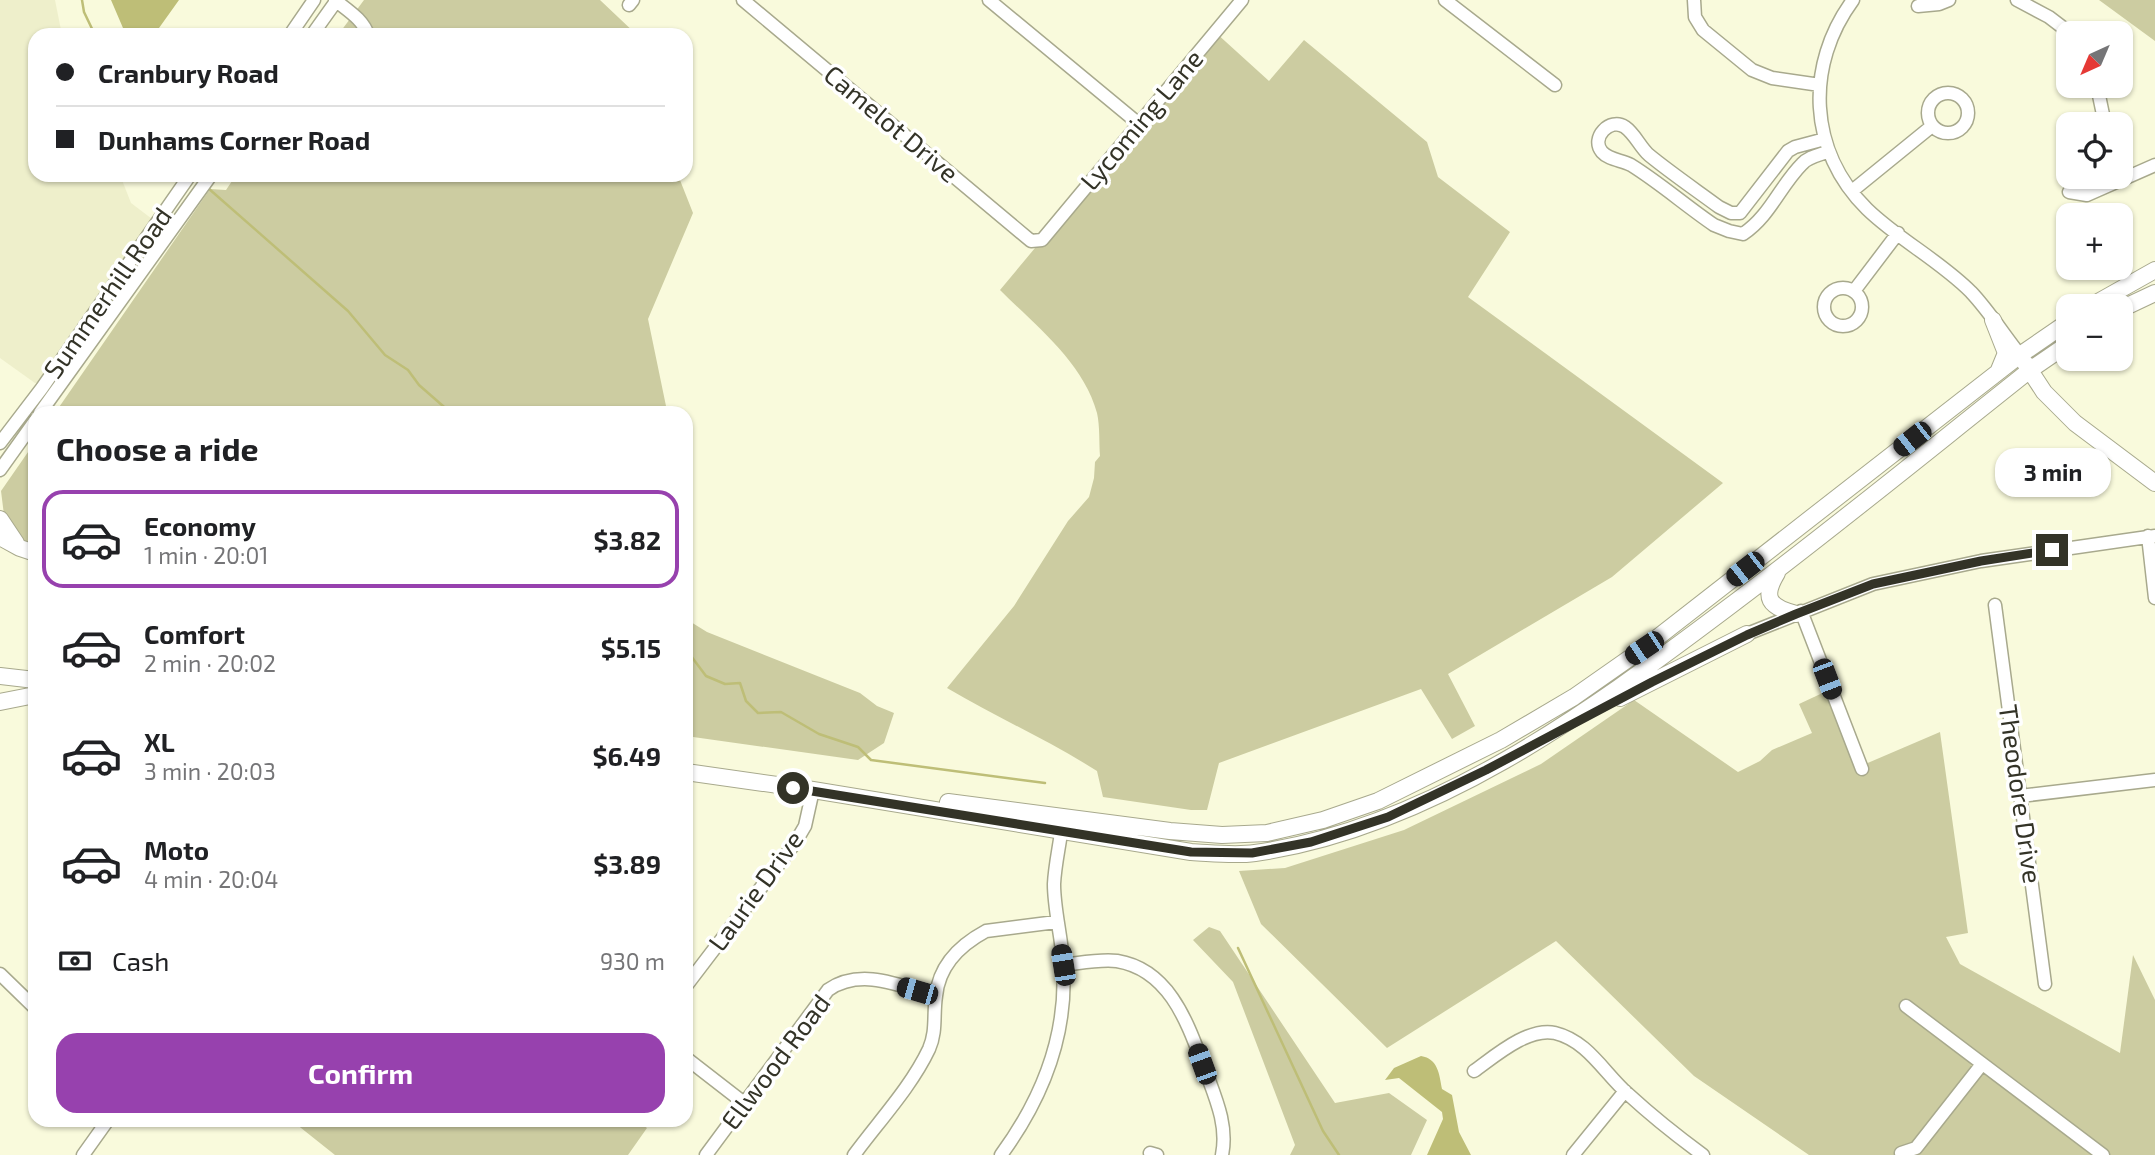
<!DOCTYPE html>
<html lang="en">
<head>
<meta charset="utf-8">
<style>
  :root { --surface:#fff; --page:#f2f2f2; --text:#202124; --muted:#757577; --line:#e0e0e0; --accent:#9741ae }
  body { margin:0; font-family:"Exo 2",sans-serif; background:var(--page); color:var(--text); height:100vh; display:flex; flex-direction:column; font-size:26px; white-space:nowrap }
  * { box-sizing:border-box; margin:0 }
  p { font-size:23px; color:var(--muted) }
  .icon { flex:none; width:38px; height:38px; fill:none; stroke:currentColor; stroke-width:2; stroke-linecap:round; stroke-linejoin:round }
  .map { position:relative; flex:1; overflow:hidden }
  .details { position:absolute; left:28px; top:406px; width:665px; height:721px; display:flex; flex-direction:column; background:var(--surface); border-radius:21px; box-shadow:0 2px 5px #0004 }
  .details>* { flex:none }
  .banner { position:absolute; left:28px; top:28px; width:665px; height:154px; border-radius:21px; box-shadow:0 2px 5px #0004; display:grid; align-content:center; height:154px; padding:0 28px; background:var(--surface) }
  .needle { width:46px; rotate:224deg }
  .controls { position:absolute; left:2056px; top:21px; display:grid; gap:14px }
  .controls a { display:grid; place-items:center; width:77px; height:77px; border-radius:14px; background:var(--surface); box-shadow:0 2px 5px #0004; font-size:35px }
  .end { position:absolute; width:32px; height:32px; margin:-16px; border:9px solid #333327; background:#fff; box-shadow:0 0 0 4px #fff }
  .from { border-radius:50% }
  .bubble { position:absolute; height:49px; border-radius:21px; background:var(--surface); box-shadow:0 2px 5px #0004; font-size:23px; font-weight:700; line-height:49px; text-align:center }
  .car { position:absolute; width:21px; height:42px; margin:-21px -10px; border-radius:9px; box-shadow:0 0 5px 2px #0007; background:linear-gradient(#222 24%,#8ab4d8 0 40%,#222 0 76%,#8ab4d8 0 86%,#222 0) }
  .banner b { display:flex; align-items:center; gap:24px; height:66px; font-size:26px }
  .banner b+b { border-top:2px solid var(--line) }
  .banner i { width:18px; height:18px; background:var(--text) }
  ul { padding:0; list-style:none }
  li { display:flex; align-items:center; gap:21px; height:98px; margin:0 14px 10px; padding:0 14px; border:4px solid transparent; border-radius:21px }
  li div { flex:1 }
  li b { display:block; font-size:26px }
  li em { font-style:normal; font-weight:700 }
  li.on { border-color:var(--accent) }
  li>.icon { width:63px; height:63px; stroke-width:1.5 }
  h2 { padding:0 28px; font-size:32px; line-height:84px }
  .pay { display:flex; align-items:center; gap:18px; height:77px; padding:0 28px; font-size:26px }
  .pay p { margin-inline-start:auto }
  .cta { display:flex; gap:14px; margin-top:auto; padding:14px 28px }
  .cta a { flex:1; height:80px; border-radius:21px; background:var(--accent); color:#fff; font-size:28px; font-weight:700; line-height:80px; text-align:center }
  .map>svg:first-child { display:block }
  .built { fill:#eeefcb }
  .green { fill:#cccca1 }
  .water { fill:#bebe77 }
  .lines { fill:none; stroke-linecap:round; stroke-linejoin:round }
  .stream { stroke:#bebe77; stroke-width:2.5 }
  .minor-casing { stroke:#a8a98d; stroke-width:15 }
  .major-casing { stroke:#a8a98d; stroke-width:18 }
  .minor { stroke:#fff; stroke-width:12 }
  .major { stroke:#fff; stroke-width:16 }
  .route { stroke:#333327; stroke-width:9 }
  .labels { text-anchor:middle; stroke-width:7; stroke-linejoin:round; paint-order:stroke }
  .street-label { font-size:26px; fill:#333327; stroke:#fff }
</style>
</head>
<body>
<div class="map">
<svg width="2155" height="1155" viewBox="0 0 2155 1155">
  <rect width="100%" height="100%" fill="#f9fadc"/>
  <path class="built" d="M0,0h55l7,35h-27v140h85l11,28 25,19 -114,166 -42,-30z"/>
  <path class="green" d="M364,0h236l37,35h-299z
    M2099,0h56v41z
    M1215,32l54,49 35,-41 123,102 11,35 72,55 -42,65 255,186 -111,94 -164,97 27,52 -23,13 -31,-50 -202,74 -12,47h-16l-88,-13 -6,-26c-49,-31 -101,-54 -150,-83l67,-82 54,-85 21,-24 5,-19 1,-16 5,-6c-1,-13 0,-30 -3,-43 -14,-51 -61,-87 -97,-123z
    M236,175h442l15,38 -45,106 18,87 -5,7h-606l155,-224 16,1z
    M35,442v105l-13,-4 -18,-28 -3,-24z
    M686,619l21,13 153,61 17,13 17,7 -10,30 -26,17 -172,-24z
    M1829,690l34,75 77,-33 28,201 -22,4 14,27 160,89 13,-98 22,45v155h-346l-115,-79 -138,-135 -169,107 -126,-124 -22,-53 46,-3 119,-38 137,-66 93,-64 104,72 22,-11 12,-11 40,-17 -13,-29z
    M1209,927l11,4 115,172 54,-10 38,27 -16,35h-121l5,-10 -62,-163 -40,-42z
    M291,1120h346l10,8 -19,27h-293z"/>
  <path class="water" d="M111,0h68l-25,35h-28z
    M1421,1056c17,3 18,17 21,33l10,6 7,37 12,23h-44l16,-36 -1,-7 -43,-34 -14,2 9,-12z"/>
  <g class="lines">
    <path class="stream" d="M82,0l2,12 11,23
      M208,188l140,123 37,44 23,15 11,15 32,28
      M686,632l2,1v19l18,24 19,8 15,-1 6,18 12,12 23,-1 38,22 39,13 13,13 174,23
      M1238,948l85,183 16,24"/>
    <g class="minor-casing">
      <path id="minor" d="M335,0c12,10 28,19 33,35
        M743,0l288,241 11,-1 200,-240
        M989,0l150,124
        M1445,0l110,85
        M1694,0l1,17 8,13 49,40 20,8 48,7
        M1853,0c-48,65 -45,151 14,209 32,31 72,51 104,83 18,19 33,43 49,63
        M2017,0l32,17 21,16
        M629,5l4,-5
        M1918,6l21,-2 10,-4
        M290,35l24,-35
        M312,35l25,-35
        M2097,86l8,38
        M1928 113a20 20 0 1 1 40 0a20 20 0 1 1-40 0Z
        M1825,139l-30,8 -7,4 -48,62h-9l-12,-6c-23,-17 -48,-34 -70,-52 -9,-8 -14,-21 -24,-28 -15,-10 -35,11 -23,25 7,8 20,8 29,13 29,18 55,41 83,60l15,6 14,3c27,-18 37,-48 59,-70 6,-7 17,-9 25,-12
        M1852,191l80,-65
        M2069,192l18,3 68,-30
        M1824 307a19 19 0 1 1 38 0a19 19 0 1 1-38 0Z
        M1854,291l44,-58
        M40,413l171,-238
        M0,443l42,-55 148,-213
        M0,470l35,-49
        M2148,536l7,62
        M1995,605l50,379
        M1801,611l61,158
        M1747,634l126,-50 108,-23 174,-25
        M2020,796l135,-16
        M1063,965c18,-2 36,-6 54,-4 55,9 72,67 89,111 10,27 22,54 16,83
        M0,974l35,34
        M686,986l109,-143 10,-17 8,-36
        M1906,1006l197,149
        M686,1058l58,45
        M1474,1071c21,-15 54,-44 81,-38 33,8 49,40 73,61 24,22 49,42 75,61
        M1150,1153l7,2
        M1901,1153l15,-5 66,-84
        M83,1155l25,-35
        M706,1155l122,-165c33,-23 73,-4 108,6
        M854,1155c25,-34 57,-68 75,-106 8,-18 4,-34 7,-53 3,-31 24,-51 50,-65l70,-9
        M1001,1155c41,-56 67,-120 62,-191 -1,-27 -9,-53 -9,-80 1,-20 6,-40 8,-59
        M1573,1155l52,-64"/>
    </g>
    <g class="major-casing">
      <path id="major" d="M2091,306l64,-36
        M2121,309l34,-16
        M1993,320l13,33 -7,17
        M2025,363l19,29 31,31 80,60
        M0,519l16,24
        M0,537l20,11 15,5
        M1777,573c-15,25 -8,34 19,41
        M0,676l35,4
        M1620,698l127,-64
        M0,702l35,-7
        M686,772l127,18 378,62c21,1 43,4 64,1 175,-25 333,-140 471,-244 103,-77 203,-159 304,-239l38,-26
        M948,802l222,29 52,4 45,-2 56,-13 55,-19 123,-61 73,-43 70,-49 376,-293 48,-33"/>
    </g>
    <use href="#minor" class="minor"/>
    <use href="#major" class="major"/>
  </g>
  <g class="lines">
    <path class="route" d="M793,788l398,64 61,1 59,-11 77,-25 98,-47 166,-88 95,-47 49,-21 77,-30 108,-23 71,-11"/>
  </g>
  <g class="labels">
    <g class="street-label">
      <text transform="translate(1142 120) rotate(-50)" y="9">Lycoming Lane</text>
      <text transform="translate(891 124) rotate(40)" y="9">Camelot Drive</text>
      <text transform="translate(108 293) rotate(-55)" y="9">Summerhill Road</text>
      <text transform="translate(2020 794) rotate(82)" y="9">Theodore Drive</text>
      <text transform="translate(756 891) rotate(-54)" y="9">Laurie Drive</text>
      <text transform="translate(776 1062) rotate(-53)" y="9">Ellwood Road</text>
    </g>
  </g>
</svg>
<div class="controls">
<a><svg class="needle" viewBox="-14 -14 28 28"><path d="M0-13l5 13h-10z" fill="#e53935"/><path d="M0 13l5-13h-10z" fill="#757577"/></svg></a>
<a><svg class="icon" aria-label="locate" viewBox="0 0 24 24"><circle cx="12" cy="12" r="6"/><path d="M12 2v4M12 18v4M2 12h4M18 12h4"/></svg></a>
<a>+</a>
<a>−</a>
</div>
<i class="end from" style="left:793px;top:788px"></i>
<i class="end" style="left:2052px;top:550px"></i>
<div class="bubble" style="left:1995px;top:448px;width:116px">3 min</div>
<i class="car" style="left:1912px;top:439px;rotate:232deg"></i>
<i class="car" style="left:1745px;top:569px;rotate:232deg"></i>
<i class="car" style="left:1644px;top:648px;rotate:236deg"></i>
<i class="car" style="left:1827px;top:679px;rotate:159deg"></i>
<i class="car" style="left:1063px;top:965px;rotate:351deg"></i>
<i class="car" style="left:917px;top:991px;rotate:286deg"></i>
<i class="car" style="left:1202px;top:1064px;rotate:340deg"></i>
<div class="banner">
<b><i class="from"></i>Cranbury Road</b>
<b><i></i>Dunhams Corner Road</b>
</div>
<section class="details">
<h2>Choose a ride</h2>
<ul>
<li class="on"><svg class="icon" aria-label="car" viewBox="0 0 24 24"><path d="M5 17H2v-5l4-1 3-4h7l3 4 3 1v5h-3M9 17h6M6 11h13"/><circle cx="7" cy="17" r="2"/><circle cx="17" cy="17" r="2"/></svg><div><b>Economy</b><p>1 min · 20:01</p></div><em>$3.82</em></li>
<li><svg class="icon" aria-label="car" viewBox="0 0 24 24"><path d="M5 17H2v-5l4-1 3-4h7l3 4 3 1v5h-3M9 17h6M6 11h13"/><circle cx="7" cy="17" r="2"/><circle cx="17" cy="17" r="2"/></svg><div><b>Comfort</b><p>2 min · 20:02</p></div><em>$5.15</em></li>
<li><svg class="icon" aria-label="car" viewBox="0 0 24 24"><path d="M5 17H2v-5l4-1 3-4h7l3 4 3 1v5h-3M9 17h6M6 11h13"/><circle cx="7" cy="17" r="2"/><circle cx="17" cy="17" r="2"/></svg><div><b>XL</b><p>3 min · 20:03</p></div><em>$6.49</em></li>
<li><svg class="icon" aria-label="car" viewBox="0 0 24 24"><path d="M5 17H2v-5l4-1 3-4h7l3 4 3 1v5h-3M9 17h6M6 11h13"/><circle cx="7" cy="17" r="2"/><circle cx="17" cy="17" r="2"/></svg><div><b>Moto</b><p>4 min · 20:04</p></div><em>$3.89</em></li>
</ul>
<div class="pay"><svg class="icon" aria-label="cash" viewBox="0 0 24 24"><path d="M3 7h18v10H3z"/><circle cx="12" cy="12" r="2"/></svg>Cash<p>930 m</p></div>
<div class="cta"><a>Confirm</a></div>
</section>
</div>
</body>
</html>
